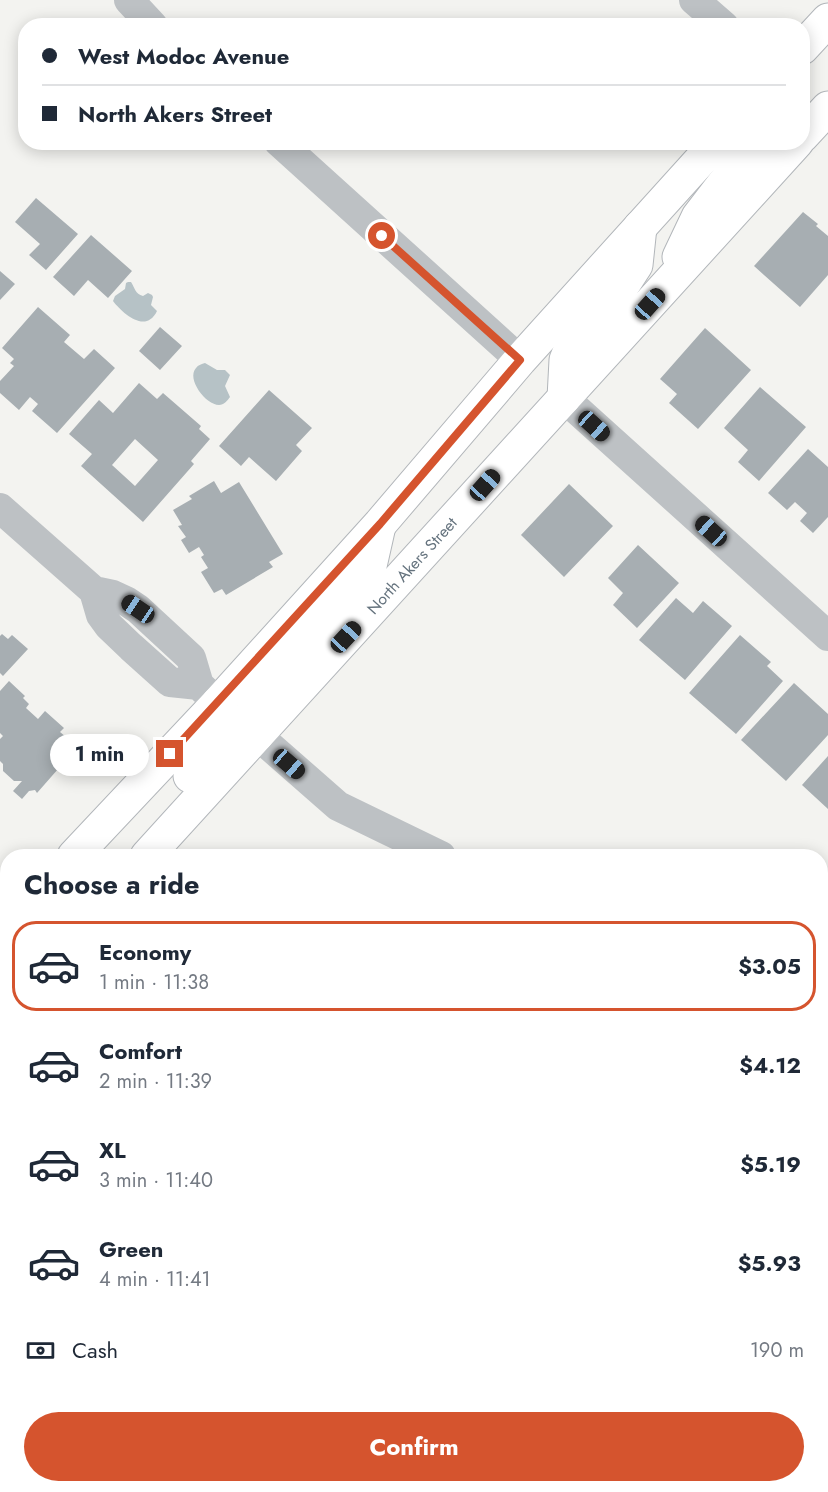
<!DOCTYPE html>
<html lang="en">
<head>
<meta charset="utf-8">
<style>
  :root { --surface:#fff; --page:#f6f6f7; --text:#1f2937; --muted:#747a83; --line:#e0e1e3; --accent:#d5542e }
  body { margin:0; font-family:Jost,sans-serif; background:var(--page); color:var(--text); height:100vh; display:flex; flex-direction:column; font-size:22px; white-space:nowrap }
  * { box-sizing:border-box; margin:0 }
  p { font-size:20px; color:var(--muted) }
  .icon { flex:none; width:33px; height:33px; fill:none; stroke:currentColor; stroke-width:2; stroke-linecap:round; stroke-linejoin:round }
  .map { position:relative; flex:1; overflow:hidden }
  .side { position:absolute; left:0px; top:849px; width:828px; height:644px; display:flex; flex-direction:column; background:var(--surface); border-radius:24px 24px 0 0; box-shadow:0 3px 15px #0003 }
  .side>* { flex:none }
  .banner { position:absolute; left:18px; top:18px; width:792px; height:132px; border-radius:24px; box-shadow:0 3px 15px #0003; display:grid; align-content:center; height:132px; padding:0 24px; background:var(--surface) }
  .end { position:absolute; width:27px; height:27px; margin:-14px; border:8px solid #d5542e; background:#fff; box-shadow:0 0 0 3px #fff }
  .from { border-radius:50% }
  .bubble { position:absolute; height:42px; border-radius:21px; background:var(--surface); box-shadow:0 3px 15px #0003; font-size:20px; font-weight:700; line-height:42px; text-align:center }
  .car { position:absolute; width:18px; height:36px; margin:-18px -9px; border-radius:8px; box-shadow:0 0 4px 2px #0007; background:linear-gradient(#222 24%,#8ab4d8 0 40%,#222 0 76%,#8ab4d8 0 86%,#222 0) }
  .banner b { display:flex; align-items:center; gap:21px; height:57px; font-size:22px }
  .banner b+b { border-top:2px solid var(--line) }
  .banner i { width:15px; height:15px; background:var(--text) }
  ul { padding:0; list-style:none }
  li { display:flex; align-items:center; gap:18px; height:90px; margin:0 12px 9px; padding:0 12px; border:3px solid transparent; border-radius:24px }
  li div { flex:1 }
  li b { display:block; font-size:22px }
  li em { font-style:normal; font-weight:700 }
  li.on { border-color:var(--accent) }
  li>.icon { width:54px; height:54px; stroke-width:1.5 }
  h2 { padding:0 24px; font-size:27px; line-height:72px }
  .pay { display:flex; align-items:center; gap:15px; height:66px; padding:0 24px; font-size:22px }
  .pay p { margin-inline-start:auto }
  .primary-button { display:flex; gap:12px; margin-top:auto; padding:12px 24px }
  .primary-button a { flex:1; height:69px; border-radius:36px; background:var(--accent); color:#fff; font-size:24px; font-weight:700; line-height:69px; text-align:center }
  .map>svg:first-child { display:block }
  .water { fill:#b6c2c6 }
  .building { fill:#a7aeb2; fill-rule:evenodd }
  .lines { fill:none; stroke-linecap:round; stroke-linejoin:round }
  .secondary-casing { stroke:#b2b6ba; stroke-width:35 }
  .minor { stroke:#bdc1c4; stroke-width:30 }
  .secondary { stroke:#fff; stroke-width:33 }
  .route { stroke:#d5542e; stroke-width:8 }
  .labels { text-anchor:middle; stroke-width:6; stroke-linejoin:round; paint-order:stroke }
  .street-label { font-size:16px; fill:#65737e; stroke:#fff }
</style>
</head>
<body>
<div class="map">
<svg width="828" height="1492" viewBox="0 0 828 1492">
  <rect width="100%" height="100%" fill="#f3f3f0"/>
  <path class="water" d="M128,282h3c4,6 4,12 12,14l5,-3 4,2 1,2 -2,8 6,6c-11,23 -34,3 -44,-10l2,-5 10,-7 1,-6z
    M205,363l12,7h8l5,5 -5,11 5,11c-3,4 -6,8 -11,8 -13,0 -33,-26 -23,-37 2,-3 6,-4 9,-5z"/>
  <path class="building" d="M36,198l42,36 -32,36 -17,-15 11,-11 -25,-22z
    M803,212l15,12 -2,2 12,10v39l-28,32 -46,-41z
    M91,235l41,36 -24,27 -20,-18 -14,16 -21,-19z
    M0,271l15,13 -15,16z
    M38,307l32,28 -6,7 20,17 10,-10 21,19 -58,65 -25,-22 6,-7 -8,-7 -11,13 -19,-17v-12l14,-15 -4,-3 4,-4 -12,-11z
    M160,327l22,19 -22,24 -21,-19z
    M705,328l46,42 -53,59 -29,-26 8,-9 -17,-15z
    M139,383l18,16 6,-6 38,33 -2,3 11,10 -19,22 3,3 -51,58 -62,-56 11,-12 -23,-20 30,-34 14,13zM135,439l23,21 -23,26 -23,-21z
    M760,387l46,40 -47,54 -21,-19 10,-12 -24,-22z
    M269,390l43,38 -16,17 6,6 -26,30 -27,-24 -8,9 -22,-20z
    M808,449l20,18v50l-15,16 -13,-12 7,-8 -12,-11 -8,8 -19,-17z
    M214,481l7,12 18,-11 44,72 -14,8 4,5 -47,28 -4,-6 -8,4 -13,-21 7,-4 -7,-11 3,-2 -5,-8 -10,6 -8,-13 5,-3 -8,-11 4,-1 -9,-15 19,-11 -3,-3z
    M569,484l44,42 -49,51 -43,-42z
    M638,545l41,38 -42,45 -24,-23 10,-12 -15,-15z
    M676,598l17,15 10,-12 29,25 -47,54 -46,-40z
    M2,634l6,5 4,-4 16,14 -25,27 -3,-3v-37z
    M740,635l31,27 -4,4 16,15 -47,53 -47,-41z
    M9,681l16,15 -2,2 6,6 -3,4 12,11 7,-8 19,17 -4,4 12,10 -4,5 5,5 -36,41 -2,-3 -6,1 -7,8 -9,-8 9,-10h-8l-11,-10v-7l-3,-3v-22l3,-3 -3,-3v-42z
    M794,683l34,31v21l-42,46 -45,-41z
    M828,756v53l-26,-24z
    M8,1214v24l-8,-6v-9z
    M828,1231v77l-8,-7v-61z
    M8,1241v108l-8,-7v-93z
    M820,1355l8,7v25l-8,-7z
    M828,1468v24h-31l-8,-7h31v-8z"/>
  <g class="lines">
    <g class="secondary-casing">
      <g id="secondary">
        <path d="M802,48l26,-28"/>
        <path d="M802,136l26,-28"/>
        <path d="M679,257l19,-40 43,-56 17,-19"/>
        <path d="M564,398l2,-38 8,-20 36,-35 26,-40 4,-38"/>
        <path d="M257,735l-4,-25 15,-25 100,-110 11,-49"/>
        <path d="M190,776l28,-31 9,-18 -9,-24"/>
        <path d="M74,856l144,-153 162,-179 140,-164 197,-218"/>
        <path id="s1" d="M147,856l650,-714"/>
        <path d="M0,936l8,-8"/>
        <path d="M0,1021l8,-8"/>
      </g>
    </g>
    <path class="minor" d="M129,0l24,26
      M694,0l30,26
      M279,142l241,218
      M564,398l264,238
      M0,508l94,83 19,4 13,6 12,8 53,49 8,27 19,18
      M94,591l7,24 8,11 22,21 39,35 29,3
      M257,735l81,71 103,50
      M820,1140l8,7"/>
    <use href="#secondary" class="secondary"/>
  </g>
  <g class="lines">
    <path class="route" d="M170,754l210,-230 140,-164 -138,-124"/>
  </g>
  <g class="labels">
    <g class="street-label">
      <text dy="6" stroke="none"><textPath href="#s1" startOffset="393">North Akers Street</textPath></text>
    </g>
  </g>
</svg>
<i class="end from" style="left:382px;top:236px"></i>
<i class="end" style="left:170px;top:754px"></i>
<div class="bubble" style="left:50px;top:734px;width:99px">1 min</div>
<i class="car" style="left:650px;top:304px;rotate:42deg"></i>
<i class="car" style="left:594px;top:426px;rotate:132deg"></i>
<i class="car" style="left:485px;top:485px;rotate:42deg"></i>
<i class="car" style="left:711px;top:531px;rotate:312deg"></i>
<i class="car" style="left:138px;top:609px;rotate:304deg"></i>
<i class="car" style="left:346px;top:637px;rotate:43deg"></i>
<i class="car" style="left:289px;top:764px;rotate:131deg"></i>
<div class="banner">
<b><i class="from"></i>West Modoc Avenue</b>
<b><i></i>North Akers Street</b>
</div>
<section class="side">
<h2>Choose a ride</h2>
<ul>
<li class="on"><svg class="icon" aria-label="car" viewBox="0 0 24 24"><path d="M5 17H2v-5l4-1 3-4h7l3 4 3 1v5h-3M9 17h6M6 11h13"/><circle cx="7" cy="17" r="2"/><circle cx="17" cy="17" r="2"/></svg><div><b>Economy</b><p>1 min · 11:38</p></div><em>$3.05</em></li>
<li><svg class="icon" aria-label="car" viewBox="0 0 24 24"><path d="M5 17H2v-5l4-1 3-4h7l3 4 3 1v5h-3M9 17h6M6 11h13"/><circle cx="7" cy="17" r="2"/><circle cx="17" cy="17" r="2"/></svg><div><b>Comfort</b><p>2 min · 11:39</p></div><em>$4.12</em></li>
<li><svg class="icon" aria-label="car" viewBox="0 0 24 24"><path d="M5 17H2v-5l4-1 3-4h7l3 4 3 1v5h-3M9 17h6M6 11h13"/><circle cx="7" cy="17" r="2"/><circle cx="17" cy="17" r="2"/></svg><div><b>XL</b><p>3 min · 11:40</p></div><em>$5.19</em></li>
<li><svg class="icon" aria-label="car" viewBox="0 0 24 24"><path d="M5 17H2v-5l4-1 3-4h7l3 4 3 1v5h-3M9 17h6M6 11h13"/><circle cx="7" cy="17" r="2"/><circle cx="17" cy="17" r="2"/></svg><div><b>Green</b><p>4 min · 11:41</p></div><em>$5.93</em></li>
</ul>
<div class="pay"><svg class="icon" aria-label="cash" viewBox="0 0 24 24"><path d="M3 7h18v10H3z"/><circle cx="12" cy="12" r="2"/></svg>Cash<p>190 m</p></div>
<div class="primary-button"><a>Confirm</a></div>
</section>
</div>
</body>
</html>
